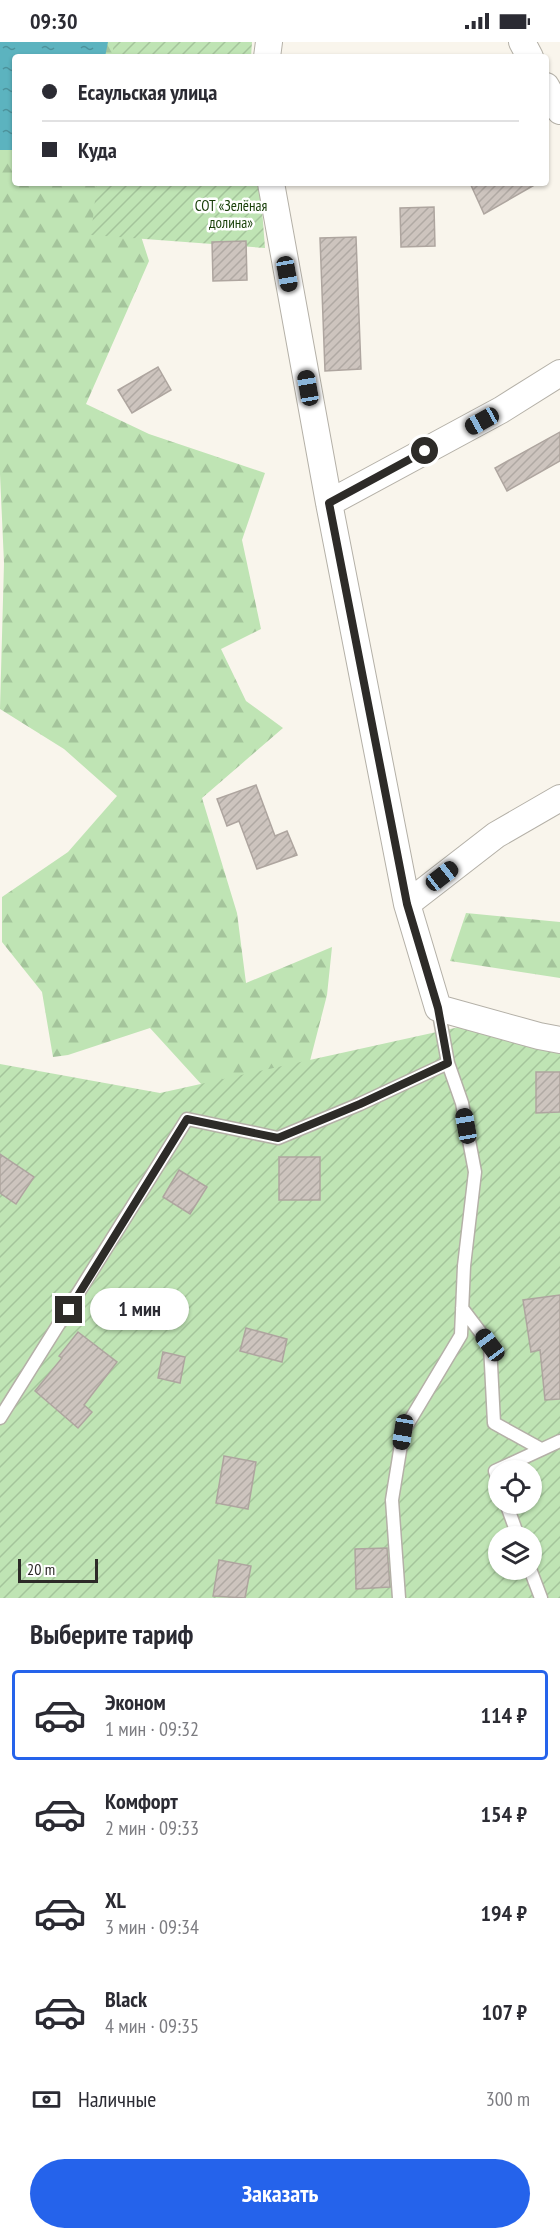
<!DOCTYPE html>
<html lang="ru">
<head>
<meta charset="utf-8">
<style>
  :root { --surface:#fff; --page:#f2f2f3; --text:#2b2b33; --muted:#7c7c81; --line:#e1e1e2; --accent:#2563eb }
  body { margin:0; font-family:"PT Sans Narrow",sans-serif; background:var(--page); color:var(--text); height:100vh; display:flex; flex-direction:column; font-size:22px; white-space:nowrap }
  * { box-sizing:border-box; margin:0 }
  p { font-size:20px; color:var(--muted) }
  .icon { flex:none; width:33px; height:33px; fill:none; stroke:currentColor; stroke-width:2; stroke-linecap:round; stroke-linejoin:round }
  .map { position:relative; height:1556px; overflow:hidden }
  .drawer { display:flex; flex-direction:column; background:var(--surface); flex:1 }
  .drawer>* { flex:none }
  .guide { position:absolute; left:12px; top:12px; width:537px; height:132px; border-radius:6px; box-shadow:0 2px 4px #0004; display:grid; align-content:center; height:132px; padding:0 30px; background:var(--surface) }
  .fabs { position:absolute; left:488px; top:1418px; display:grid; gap:12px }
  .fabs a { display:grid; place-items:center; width:54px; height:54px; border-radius:50%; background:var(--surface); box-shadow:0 2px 4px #0004; font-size:30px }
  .scale { position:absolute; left:18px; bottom:15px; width:80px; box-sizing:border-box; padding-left:6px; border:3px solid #2d2b28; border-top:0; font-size:16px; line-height:21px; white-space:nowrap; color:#2d2b28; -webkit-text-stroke:4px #fff; paint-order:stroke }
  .end { position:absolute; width:27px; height:27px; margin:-14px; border:8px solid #2d2b28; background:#fff; box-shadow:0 0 0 3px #fff }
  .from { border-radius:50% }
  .bubble { position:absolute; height:42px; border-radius:21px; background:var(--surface); box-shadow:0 2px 4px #0004; font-size:20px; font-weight:800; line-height:42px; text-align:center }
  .car { position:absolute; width:18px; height:36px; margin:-18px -9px; border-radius:8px; box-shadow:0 0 4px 2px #0007; background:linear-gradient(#222 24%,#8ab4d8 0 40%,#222 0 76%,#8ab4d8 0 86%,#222 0) }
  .guide b { display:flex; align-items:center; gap:21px; height:57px; font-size:22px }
  .guide b+b { border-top:2px solid var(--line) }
  .guide i { width:15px; height:15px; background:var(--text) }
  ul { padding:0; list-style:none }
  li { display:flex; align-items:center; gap:18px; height:90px; margin:0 12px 9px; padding:0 18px; border:3px solid transparent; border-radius:6px }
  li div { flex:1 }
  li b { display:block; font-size:22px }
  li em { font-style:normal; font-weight:800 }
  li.current { border-color:var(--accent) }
  li>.icon { width:54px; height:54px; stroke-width:1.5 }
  h2 { padding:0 30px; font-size:27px; line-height:72px }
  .pay { display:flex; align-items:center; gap:15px; height:66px; padding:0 30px; font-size:22px }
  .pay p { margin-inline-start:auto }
  .cta { display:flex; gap:12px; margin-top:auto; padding:12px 30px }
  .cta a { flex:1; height:69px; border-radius:36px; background:var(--accent); color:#fff; font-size:24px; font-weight:800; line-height:69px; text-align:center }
  .status { display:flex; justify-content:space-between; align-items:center; height:42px; padding:0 30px; background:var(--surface); direction:ltr }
  .status svg { height:16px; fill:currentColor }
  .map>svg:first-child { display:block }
  .forest { fill:url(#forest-firs) }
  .garden { fill:url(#garden-furrows); fill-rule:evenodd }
  .water { fill:url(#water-ripples) }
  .building { fill:url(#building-hatch); stroke:#aea59f; stroke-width:1.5 }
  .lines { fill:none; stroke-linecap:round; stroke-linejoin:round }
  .service-casing { stroke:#b4b0a7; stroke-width:15 }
  .minor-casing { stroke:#b4b0a7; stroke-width:28 }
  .service { stroke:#fff; stroke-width:12 }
  .minor { stroke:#fff; stroke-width:26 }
  .route { stroke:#2d2b28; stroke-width:8 }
  .labels { text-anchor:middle; stroke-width:5; stroke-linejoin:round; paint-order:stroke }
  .park-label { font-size:15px; fill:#183f08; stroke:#fff }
</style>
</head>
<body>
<div class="status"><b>09:30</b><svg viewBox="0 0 49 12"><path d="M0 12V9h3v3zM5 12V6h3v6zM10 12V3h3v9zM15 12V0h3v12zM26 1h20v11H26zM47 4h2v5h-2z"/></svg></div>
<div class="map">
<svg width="560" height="1556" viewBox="0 0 560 1556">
  <defs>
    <pattern id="forest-firs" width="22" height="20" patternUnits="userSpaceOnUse" patternTransform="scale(1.5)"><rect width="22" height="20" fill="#bfe4b4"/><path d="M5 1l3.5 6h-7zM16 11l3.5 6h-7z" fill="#a4c49b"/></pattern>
    <pattern id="garden-furrows" width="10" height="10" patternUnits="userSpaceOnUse" patternTransform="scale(1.5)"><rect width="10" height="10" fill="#bfe4b4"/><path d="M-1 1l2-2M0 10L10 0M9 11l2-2" fill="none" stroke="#a4c49b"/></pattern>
    <pattern id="water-ripples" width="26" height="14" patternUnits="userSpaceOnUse" patternTransform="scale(1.5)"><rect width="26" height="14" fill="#5cb3bf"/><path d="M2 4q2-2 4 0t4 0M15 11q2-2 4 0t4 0" fill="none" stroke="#4c929b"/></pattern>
    <pattern id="building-hatch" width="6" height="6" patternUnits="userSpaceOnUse" patternTransform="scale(1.5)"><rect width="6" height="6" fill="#cdc4be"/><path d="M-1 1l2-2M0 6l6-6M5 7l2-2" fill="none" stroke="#b0a9a3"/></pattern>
  </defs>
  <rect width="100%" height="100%" fill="#f9f5ec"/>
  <path class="forest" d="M0,0h145l3,15h-133v126h124l-10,16 20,62 -63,143 63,30 116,39 -23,67 19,89 -40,20 25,52 37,27 -81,70 35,115 9,70 86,-36 -5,48 -24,93 -91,8 -62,-68 -82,27 -15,2 -11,-65 -40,-50v-45l66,-45 49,-56 -53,-47 -64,-40 4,-146 -4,-89z
    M466,871l94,9v56l-110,-17z"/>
  <path class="garden" d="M114,0h138l-1,15h-139z
    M97,141h163l5,65 -174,-13z
    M491,978l69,11v567h-560v-534l160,29zM498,1428h33v33h-33zM498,1494h33v33h-33z"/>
  <path class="water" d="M0,0h108l-3,15h-90v93h-15z"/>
  <path class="building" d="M470,141h68l-54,31z
    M434,165l1,39 -34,1 -1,-39z
    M356,195l5,132 -36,2 -5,-133z
    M246,199l1,39 -34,1 -1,-39z
    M158,325l13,23 -39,23 -14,-23z
    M560,390v29l-53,30 -12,-23z
    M256,743l19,51 12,-5 10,24 -40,14 -18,-48 -12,5 -10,-27z
    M536,1030h24v40l-24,1z
    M0,1112l34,23 -18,27 -16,-11z
    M279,1115h41v43h-41z
    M179,1128l28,17 -17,27 -27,-17z
    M560,1253v104l-15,1 -5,-50 -9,2 -8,-52z
    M246,1286l41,11 -5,23 -42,-11z
    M78,1290l39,30 -33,43 8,7 -14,16 -43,-37 27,-33 -3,-2z
    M163,1310l22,5 -5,26 -22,-5z
    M224,1414l32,6 -8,47 -32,-6z
    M387,1506l3,39 -34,2 -1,-40z
    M219,1518l32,6 -6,32 -32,-2z"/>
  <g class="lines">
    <g class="service-casing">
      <path id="service" d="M462,1266l28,37 4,78 47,26
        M0,1376l187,-299 91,19 82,-34 88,-41
        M498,1438l-3,-9 65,-30
        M506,1461l12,33
        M530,1527l11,29
        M399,1556l-7,-98 11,-68 58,-97 3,-69 11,-94 -13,-69 -14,-40 -10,-55"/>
    </g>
    <g class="minor-casing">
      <path id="minor" d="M522,0l8,15
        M267,15l2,-15
        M546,44l14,25
        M271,141l58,320 78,401 31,104 101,28 21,4
        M329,461l172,-93 59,-37
        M407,862l89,-69 64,-37"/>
    </g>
    <use href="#service" class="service"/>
    <use href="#minor" class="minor"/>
  </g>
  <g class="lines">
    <path class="route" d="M69,1268l118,-191 91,19 82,-34 88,-41 -10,-55 -31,-104 -78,-401 96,-52"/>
  </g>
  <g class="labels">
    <g class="park-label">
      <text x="231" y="169">СОТ «Зелёная<tspan x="231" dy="17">долина»</tspan></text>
    </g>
  </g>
</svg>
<div class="fabs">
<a><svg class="icon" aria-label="locate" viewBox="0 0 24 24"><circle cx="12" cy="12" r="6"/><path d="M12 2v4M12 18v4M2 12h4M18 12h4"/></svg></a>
<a><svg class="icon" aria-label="layers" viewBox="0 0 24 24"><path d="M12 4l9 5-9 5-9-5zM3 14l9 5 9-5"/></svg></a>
</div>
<div class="scale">20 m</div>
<i class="end from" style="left:425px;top:409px"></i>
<i class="end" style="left:69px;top:1268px"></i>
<div class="bubble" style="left:90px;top:1246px;width:99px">1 мин</div>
<i class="car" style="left:287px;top:232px;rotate:170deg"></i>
<i class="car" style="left:308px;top:346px;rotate:350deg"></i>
<i class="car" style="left:482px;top:379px;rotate:241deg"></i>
<i class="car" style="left:442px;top:834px;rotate:52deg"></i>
<i class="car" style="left:466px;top:1084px;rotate:350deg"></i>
<i class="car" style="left:490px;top:1303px;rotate:323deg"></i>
<i class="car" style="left:403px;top:1390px;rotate:189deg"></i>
<div class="guide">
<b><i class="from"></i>Есаульская улица</b>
<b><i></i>Куда</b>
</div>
</div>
<section class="drawer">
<h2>Выберите тариф</h2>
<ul>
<li class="current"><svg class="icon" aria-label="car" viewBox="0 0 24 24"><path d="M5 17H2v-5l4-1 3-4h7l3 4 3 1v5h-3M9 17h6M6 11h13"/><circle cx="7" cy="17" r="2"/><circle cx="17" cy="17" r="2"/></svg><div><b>Эконом</b><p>1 мин · 09:32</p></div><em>114 ₽</em></li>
<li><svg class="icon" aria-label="car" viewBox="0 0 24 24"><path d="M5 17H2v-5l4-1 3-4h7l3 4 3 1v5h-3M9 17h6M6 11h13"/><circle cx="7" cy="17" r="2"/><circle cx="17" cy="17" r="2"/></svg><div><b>Комфорт</b><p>2 мин · 09:33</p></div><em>154 ₽</em></li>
<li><svg class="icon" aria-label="car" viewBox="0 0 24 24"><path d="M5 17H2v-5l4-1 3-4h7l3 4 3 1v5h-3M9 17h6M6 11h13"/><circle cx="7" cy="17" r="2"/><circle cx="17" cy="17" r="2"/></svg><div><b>XL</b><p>3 мин · 09:34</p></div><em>194 ₽</em></li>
<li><svg class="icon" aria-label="car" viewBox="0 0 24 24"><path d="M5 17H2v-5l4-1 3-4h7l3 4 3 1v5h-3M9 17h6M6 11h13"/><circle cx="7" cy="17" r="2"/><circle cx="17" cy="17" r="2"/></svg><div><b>Black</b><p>4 мин · 09:35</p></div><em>107 ₽</em></li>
</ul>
<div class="pay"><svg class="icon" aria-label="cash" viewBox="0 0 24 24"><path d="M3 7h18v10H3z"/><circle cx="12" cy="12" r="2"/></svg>Наличные<p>300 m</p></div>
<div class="cta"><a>Заказать</a></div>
</section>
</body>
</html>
